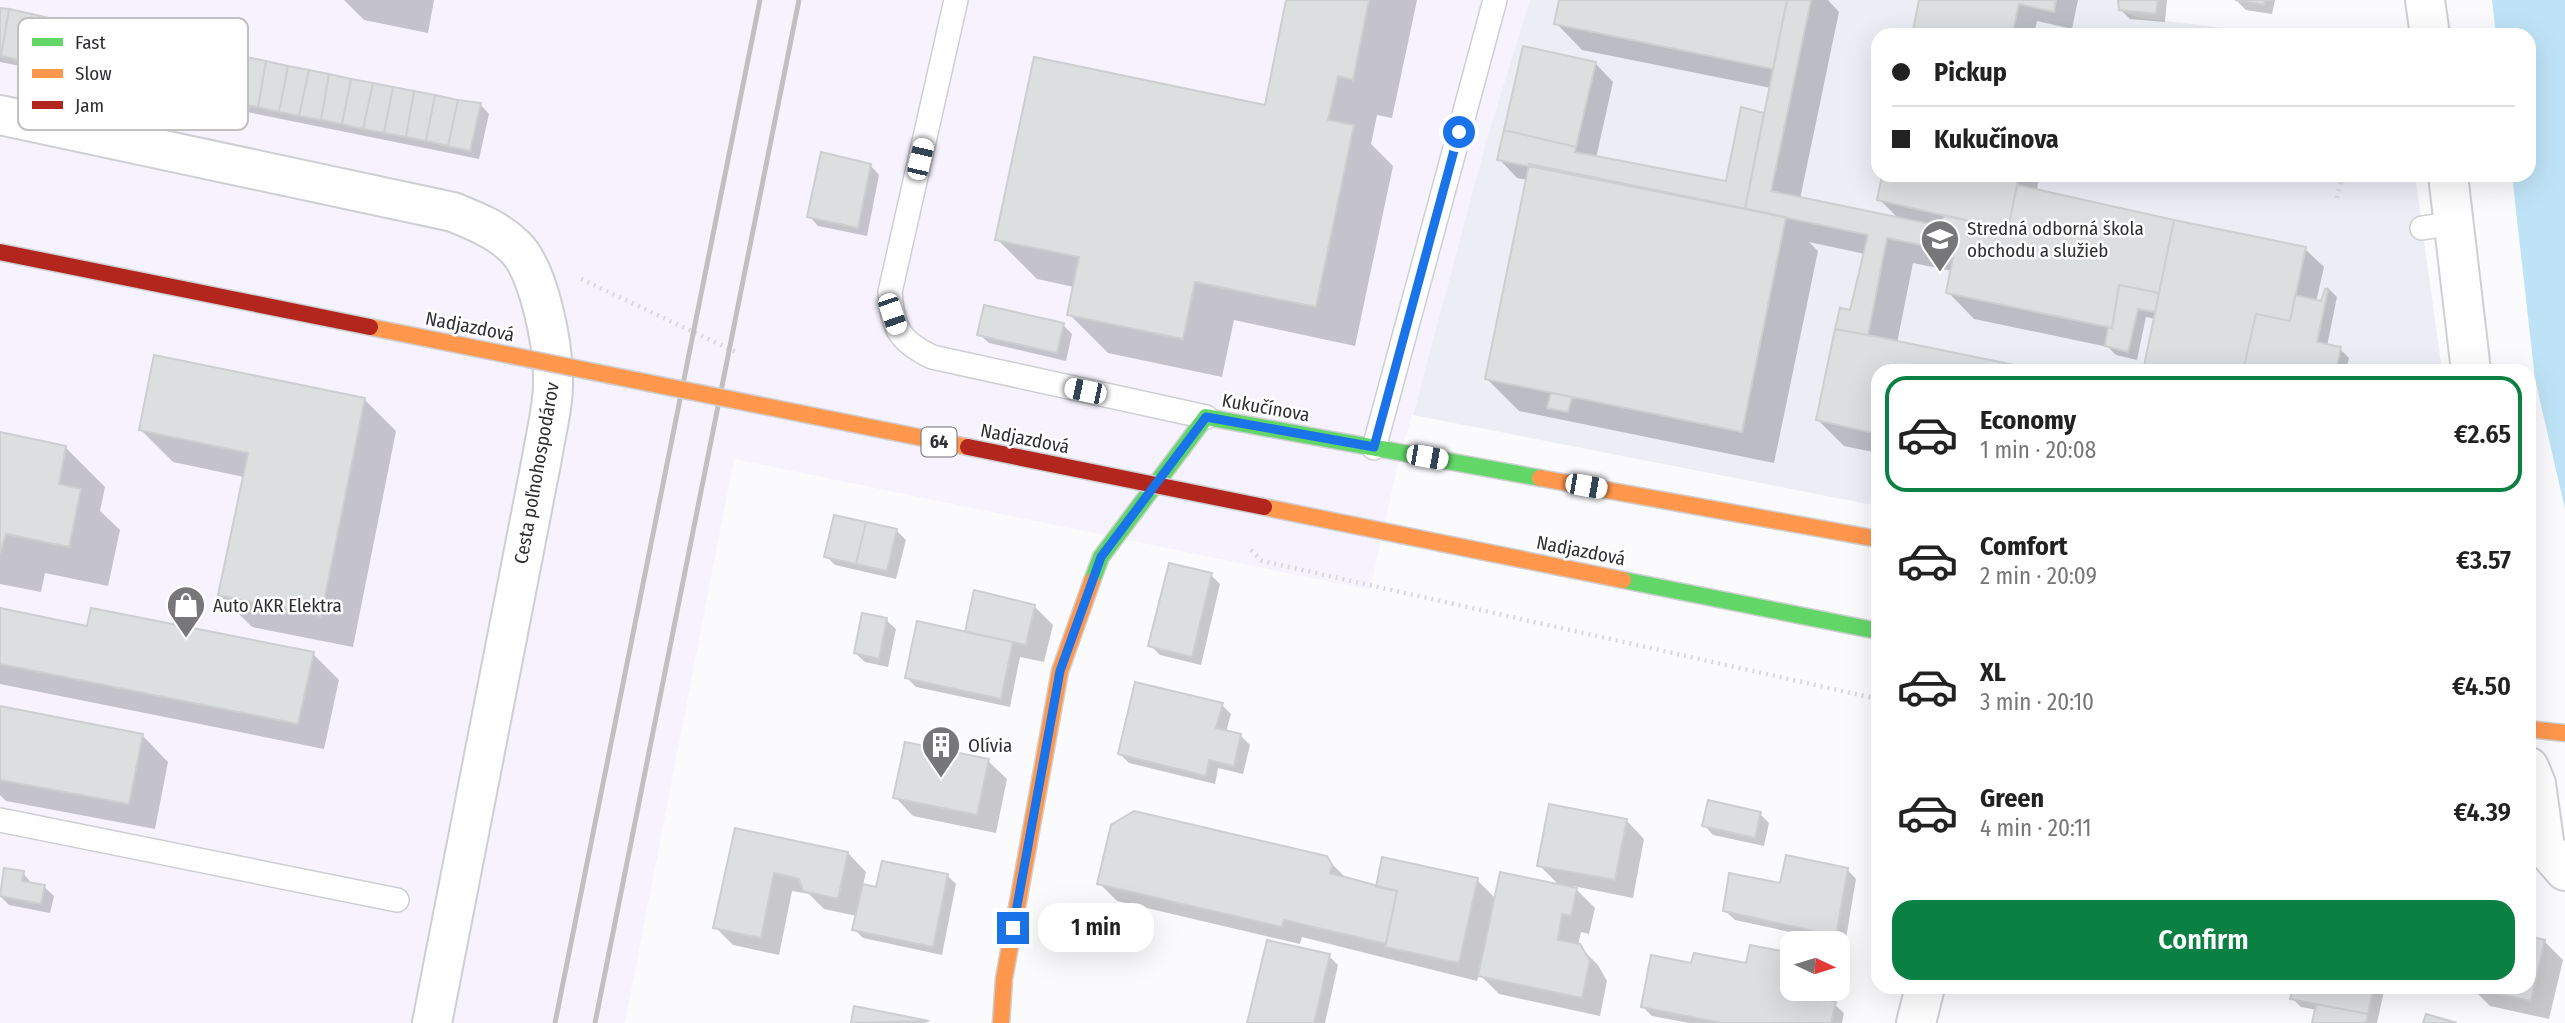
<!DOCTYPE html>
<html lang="en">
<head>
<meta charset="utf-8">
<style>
  :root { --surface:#fff; --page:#f2f2f2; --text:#222; --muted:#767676; --line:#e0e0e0; --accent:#0b8043 }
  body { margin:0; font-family:"Fira Sans Condensed",sans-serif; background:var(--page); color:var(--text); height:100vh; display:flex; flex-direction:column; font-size:26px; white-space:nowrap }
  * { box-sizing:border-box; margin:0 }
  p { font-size:23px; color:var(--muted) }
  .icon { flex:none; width:38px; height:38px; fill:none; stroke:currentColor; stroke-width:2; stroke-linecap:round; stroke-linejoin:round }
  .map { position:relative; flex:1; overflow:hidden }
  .side { position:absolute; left:1871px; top:364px; width:665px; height:630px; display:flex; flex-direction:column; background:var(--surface); border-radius:21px; box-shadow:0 7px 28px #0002 }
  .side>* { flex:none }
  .top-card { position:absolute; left:1871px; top:28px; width:665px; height:154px; border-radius:21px; box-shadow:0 7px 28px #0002; display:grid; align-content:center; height:154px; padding:0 21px; background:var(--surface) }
  .needle { width:46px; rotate:94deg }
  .controls { position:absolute; left:1780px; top:931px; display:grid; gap:14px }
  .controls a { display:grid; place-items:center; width:70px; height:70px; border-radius:14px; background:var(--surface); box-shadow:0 7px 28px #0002; font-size:35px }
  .end { position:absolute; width:32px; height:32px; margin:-16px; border:9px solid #1a73e8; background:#fff; box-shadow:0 0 0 4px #fff }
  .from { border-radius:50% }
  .bubble { position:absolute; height:49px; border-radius:21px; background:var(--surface); box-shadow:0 7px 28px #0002; font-size:23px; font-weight:600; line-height:49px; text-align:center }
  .car { position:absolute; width:21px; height:42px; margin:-21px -10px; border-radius:9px; box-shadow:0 0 5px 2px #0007; background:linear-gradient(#fff 24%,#345 0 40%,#fff 0 76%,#345 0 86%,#fff 0) }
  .top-card b { display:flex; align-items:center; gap:24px; height:66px; font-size:26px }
  .top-card b+b { border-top:2px solid var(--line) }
  .top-card i { width:18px; height:18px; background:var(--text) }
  ul { padding:12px 0 0; list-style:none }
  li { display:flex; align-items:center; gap:21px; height:116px; margin:0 14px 10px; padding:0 7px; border:4px solid transparent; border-radius:21px }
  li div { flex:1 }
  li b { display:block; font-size:26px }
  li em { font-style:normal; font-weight:600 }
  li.active { border-color:var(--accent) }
  li>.icon { width:63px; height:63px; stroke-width:1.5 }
  .action { display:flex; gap:14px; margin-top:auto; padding:14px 21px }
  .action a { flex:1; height:80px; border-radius:21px; background:var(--accent); color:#fff; font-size:28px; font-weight:600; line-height:80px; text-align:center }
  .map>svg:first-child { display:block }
  .industrial { fill:#f6f3fe }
  .built { fill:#ecedf5 }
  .water { fill:#bfe3f6 }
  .shadow { fill:#0003 }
  .building { fill:#dddee0; stroke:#cdced0; stroke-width:2 }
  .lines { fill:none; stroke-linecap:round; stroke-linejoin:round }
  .lane-casing { stroke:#cecfd2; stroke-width:26 }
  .street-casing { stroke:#cecfd2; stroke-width:42 }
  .fast-casing { stroke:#cecfd2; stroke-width:19 }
  .slow-casing { stroke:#cecfd2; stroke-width:19 }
  .path { stroke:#d9d9d9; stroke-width:4.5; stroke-dasharray:2 5; stroke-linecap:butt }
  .lane { stroke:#fefeff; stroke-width:23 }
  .street { stroke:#fefeff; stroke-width:38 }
  .fast { stroke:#63d668; stroke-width:16 }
  .slow { stroke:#ff974d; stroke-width:16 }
  .rail { stroke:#c0c0c1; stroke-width:5 }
  .fast-bridge-casing { stroke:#cecfd2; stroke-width:19; stroke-linecap:butt }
  .slow-bridge-casing { stroke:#cecfd2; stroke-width:19; stroke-linecap:butt }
  .jam-bridge-casing { stroke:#cecfd2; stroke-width:19; stroke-linecap:butt }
  .fast-bridge { stroke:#63d668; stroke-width:16 }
  .slow-bridge { stroke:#ff974d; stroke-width:16 }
  .jam-bridge { stroke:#b3261e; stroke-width:16 }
  .route { stroke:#1a73e8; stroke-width:9 }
  .labels { text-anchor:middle; stroke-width:5; stroke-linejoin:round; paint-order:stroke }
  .shield { fill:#fff; stroke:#6e6e71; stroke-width:2 }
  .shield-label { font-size:18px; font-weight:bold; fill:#303034 }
  .poi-label { font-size:19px; fill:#303034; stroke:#fff; text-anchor:start }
  .street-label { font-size:19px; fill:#303034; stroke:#fff }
  .key { fill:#fff; stroke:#c1c1c2; stroke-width:2 }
  .key-label { font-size:19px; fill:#303034 }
</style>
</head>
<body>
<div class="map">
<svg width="2565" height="1023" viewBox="0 0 2565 1023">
  <rect width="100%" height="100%" fill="#fbfbfd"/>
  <path class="industrial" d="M0,0h1536l-137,459 -29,131 -636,-131 -109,564h-625z"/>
  <path class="built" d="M1530,0h588l1,10 20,8 145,17h-406v140h537l27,196h-564v135l-465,-91 74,-276z"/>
  <path class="water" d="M2492,0h73v509l-30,-130 -23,-204h17v-140h-33z"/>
  <path class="shadow" d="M344,0h90l-6,33 -64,-13z
    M1289,0h128l-25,118 -15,-3 -6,29 22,22 -38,180 -121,-26 -12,57 -114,-24 -39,-39 5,-27 -37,-8 -40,-40 270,-132z
    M1561,0h267l11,12 -39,187 100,21 -21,-21 5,-24h155l-2,16 268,58 19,18 -8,35 7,1 4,-16 10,10 -10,49 13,3 9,9 -3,13h-202l11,-52 -9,-2 -9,43 -21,-5 -8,-8 -134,-28 -26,-27 4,-21 -39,-8 -16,80 139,28h-158v82l-34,-7 -26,-26 34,-108 13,-58 -56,-12 9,9 -44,212 -255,-52 -32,-32 40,-199 -10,-2 -18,-19 96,-96 18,19 -17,76 131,25 36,-69 2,2 6,-28 -189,-38 -26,-27z
    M1922,0h156l-6,29 -35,-8 -3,14h-120z
    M2120,0h47l-2,22 -35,-3 -10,-10z
    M2275,0l-3,14 -26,-4 -9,-9z
    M0,9l480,95 9,10 -10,45 -479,-97z
    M870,165l9,10 -12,61 -49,-10 -9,-10z
    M1063,325l9,9 -6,27 -77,-18 -10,-9z
    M364,399l32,32 -43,216 -101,-20 -32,-32 24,-118 -71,-15 -32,-32z
    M0,434l66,14 39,39 -5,24 20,19 -12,56 -63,-13 -4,19 -41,-8z
    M897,531l9,9 -10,39 -61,-14 -9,-9z
    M1211,575l9,9 -19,81 -41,-10 -10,-10z
    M1034,606l19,19 -9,37 -24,-5 -10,50 -94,-20 -9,-9 59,-45z
    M0,610l89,18 224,26 26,26 -15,69 -324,-65z
    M886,620l10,9 -8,38 -23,-5 -10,-9z
    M1222,705l9,9 -5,18 15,4 9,9 -7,29 -25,-6 -3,16 -86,-21 -9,-9z
    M0,708l142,27 26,27 -13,67 -149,-28 -6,-6z
    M988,761l19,18 -11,54 -83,-17 -18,-19z
    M1760,814l9,9 -5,23 -51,-11 -9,-10z
    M1626,820l18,19 -11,59 -60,-12 22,22 -6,26 -8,-2 -3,13 20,20 9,16 -7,35 -101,-22 -20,-20 -2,7 -175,-44 -2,7 -183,-43 -18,-18 227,-25 20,20 33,8 98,-6 19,19 64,-13 -21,-21z
    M736,830l112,23 18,19 -3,13 15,4 69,-14 9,9 -14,71 -79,-17 -9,-9 3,-13 -33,-7 -15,-15 -17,-3 -13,64 -46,-10 -18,-18z
    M1847,869l9,10 -11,65 -110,-24 -10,-9z
    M23,873l9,11 12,3 10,9 -4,17 -41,-8 -9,-9z
    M2529,938l16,4 18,18 -14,59 -59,-13 -19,-19h58z
    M1792,955v34h44l-3,14 11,10 -2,10h-153l-37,-7 -9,-9 49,-42h56z
    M1329,956l9,9 -13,58h-76z
    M2295,987h90l-8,36h-63l3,-13 -16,-3 -9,-9z
    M856,1008l72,15h-75z"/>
  <path class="building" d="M1286,0h83l-16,80 -15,-4 -10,44 26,5 -38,182 -121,-25 -12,57 -116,-24 12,-58 -84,-17 39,-183 231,48z
    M1559,0h228l-14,69 -219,-45z
    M1787,0h24l-40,191 169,35 -4,22 -49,-10 -19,97 -33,-6 5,-21 10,2 18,-75 -123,-26z
    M1919,0h137l-2,12 -35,-8 -7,31h-100z
    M2118,0h40l-2,14 -37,-4z
    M2235,0h30l-1,5z
    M0,8l9,1 -8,47h-1z
    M9,9l23,5 -9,47 -22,-5z
    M32,14l21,5 -9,46 -21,-4z
    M1523,46l73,16 -20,85 -72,-17z
    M246,57l20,4 -8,46 -22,-4z
    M266,61l22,5 -9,46 -21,-5z
    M288,66l21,4 -10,46 -20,-4z
    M309,70l20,4 -8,46 -22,-4z
    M329,74l22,5 -9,45 -21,-4z
    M351,79l22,4 -10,46 -21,-5z
    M373,83l20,4 -9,46 -21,-4z
    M393,87l21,4 -8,46 -22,-4z
    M414,91l21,4 -9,46 -20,-4z
    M435,95l23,5 -10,46 -22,-5z
    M458,100l23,3 -11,48 -22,-5z
    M1741,107l23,6 -19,96 -248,-49 7,-30 72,17 -1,5 151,29z
    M821,152l50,12 -13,64 -51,-11z
    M1529,164l257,53 -44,215 -257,-53z
    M1882,175h137l-11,55 -131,-30z
    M2017,185l157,35 -15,73 -40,-8 -7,43 -166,-35 8,-41 -18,-4 8,-33 64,15z
    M2174,220l132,27 -16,74 -34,-7 -13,57h-100z
    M2119,285l40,8 -4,19 -17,-3 -10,43 -23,-6 3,-19 4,1z
    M2325,289l3,1 -11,52 24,5 -5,24h-93l13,-57 34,7 5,-26 26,6z
    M984,305l80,18 -7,30 -80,-18z
    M1835,329l33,6 176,36h-166v63l-62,-14z
    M154,355l211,43 -44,218 -103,-21 30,-142 -109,-23z
    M1551,393l21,4 -4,15 -21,-4z
    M0,432l66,14 -7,38 22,5 -12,58 -63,-13 -6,19z
    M834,515l32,7 -10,42 -32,-7z
    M866,522l31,7 -10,42 -31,-7z
    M1169,563l43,10 -20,84 -44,-11z
    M974,590l61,15 -9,40 -61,-13z
    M0,608l87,18 4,-18 223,44 -16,72 -298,-60z
    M862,613l25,5 -8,41 -25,-6z
    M917,621l96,21 -12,57 -96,-21z
    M1135,682l88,21 -7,25 25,6 -7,32 -25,-6 -3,16 -88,-22z
    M0,706l143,28 -14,70 -129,-24z
    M905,742l84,17 -12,56 -84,-17z
    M1708,800l53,12 -6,26 -53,-12z
    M1549,804l78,15 -12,61 -78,-14z
    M1134,811l193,45 5,9 -2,8 67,18 -11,53 -102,-24 -2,7 -185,-43 14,-59z
    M735,828l113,24 -10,47 -35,-8 -4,-12 -25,-6 -13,65 -48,-10z
    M1786,855l62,13 -12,68 -113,-25 6,-38 51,10z
    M1382,857l96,21 -19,85 -74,-16 12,-56 -21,-4z
    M882,861l66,13 -15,73 -81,-17 11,-46 13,3z
    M4,868l20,3 -2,10 23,4 -4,19 -41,-8z
    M1500,872l77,16 -6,28 -9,-2 -4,26 22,4 10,17 -8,37 -104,-22z
    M2529,936l16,4 -14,61 -62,-13 60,-1z
    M1267,940l63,14 -16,69h-67z
    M1750,945l42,8v36h33l-1,10 12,3 -5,21h-109l-81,-16 10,-52 40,8 3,-10 52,10z
    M2293,987h81l-6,27 -78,-15z
    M2316,1004l52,10 -2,9h-54z
    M854,1006l75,15 -78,2z
    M2426,1014l31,9h-34z"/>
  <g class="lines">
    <g class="lane-casing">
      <path id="lane" d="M956,0l-66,292c3,37 9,49 42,65l274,60
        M2422,228l33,-5
        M1374,448l121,-448
        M0,820l397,80"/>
    </g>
    <g class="street-casing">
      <path id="street" d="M2425,0l5,35
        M0,115l453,97c22,9 43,17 61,34 25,23 39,98 39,132 1,26 -7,54 -11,80l-110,565
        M2448,175l23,196
        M2529,767l7,17 9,64 20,23
        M1916,1023l9,-36"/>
    </g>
    <g class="fast-casing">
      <path id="fast" d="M1092,581l9,-24 105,-140 334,61"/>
    </g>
    <g class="slow-casing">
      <path id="slow" d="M1540,478l338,61
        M2529,729l36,4
        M1001,1023l3,-44 56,-308 32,-90"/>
    </g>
    <path class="path" d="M2337,198l6,-23
      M581,279l157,74
      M1251,550l11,11 616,138"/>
    <use href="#lane" class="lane"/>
    <use href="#street" class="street"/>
    <use href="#fast" class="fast"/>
    <use href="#slow" class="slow"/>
    <path class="rail" d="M555,1023l205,-1023
      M595,1023l204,-1023"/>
    <g class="fast-bridge-casing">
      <path id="fast-bridge" d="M1623,580l255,51"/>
    </g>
    <g class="slow-bridge-casing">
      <path id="slow-bridge" d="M370,327l598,120
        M1264,507l359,73"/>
    </g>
    <g class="jam-bridge-casing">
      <path id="jam-bridge" d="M0,252l370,75
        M968,447l296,60"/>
    </g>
    <use href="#fast-bridge" class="fast-bridge"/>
    <use href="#slow-bridge" class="slow-bridge"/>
    <use href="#jam-bridge" class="jam-bridge"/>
  </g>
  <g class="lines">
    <path class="route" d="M1013,928l47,-257 41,-114 105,-140 168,30 85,-315"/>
  </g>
  <defs>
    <g id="school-pin" transform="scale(2.0125)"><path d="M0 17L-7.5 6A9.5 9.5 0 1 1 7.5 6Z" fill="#77777a" stroke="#fff"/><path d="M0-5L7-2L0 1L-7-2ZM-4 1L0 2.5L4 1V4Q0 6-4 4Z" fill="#fff"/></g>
    <g id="shop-pin" transform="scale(2.0125)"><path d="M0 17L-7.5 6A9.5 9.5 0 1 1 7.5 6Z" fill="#77777a" stroke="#fff"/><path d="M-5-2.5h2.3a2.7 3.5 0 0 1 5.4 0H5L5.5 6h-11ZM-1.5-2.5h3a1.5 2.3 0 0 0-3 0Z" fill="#fff"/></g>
    <g id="building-pin" transform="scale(2.0125)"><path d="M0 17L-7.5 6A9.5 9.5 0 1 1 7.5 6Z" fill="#77777a" stroke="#fff"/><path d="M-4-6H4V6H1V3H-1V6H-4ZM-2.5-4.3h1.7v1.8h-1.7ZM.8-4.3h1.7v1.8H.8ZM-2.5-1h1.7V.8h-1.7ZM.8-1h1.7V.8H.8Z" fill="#fff"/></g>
  </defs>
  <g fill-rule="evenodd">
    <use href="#school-pin" x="1940" y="239"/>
    <use href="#shop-pin" x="186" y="605"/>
    <use href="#building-pin" x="941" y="745"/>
  </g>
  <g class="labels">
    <rect class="shield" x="921.5" y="427.5" width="35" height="29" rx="5"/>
    <g class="shield-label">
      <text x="939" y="448">64</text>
    </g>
    <g class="poi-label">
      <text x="1967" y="235">Stredná odborná škola<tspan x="1967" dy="22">obchodu a služieb</tspan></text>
      <text x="213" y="612">Auto AKR Elektra</text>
      <text x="968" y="752">Olívia</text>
    </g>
    <g class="street-label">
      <text transform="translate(470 326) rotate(11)" y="7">Nadjazdová</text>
      <text transform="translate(1266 407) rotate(10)" y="7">Kukučínova</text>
      <text transform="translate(1025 438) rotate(11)" y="7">Nadjazdová</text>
      <text transform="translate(536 473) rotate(-80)" y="7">Cesta poľnohospodárov</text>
      <text transform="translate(1581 550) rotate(11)" y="7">Nadjazdová</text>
    </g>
  </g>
  <rect x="18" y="18" width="230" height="112" rx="10" class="key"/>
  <rect x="32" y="38" width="31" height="8" fill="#63d668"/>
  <rect x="32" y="69" width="31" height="9" fill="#ff974d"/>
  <rect x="32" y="101" width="31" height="8" fill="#b3261e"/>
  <g class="key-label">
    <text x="75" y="49">Fast</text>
    <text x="75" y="80">Slow</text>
    <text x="75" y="112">Jam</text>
  </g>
</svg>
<div class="controls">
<a><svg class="needle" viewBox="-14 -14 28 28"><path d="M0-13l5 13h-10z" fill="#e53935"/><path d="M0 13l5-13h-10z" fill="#767676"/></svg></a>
</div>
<i class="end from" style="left:1459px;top:132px"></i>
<i class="end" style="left:1013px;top:928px"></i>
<div class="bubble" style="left:1038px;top:903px;width:116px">1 min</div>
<i class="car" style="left:920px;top:159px;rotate:13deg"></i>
<i class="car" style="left:892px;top:314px;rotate:161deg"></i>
<i class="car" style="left:1085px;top:391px;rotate:282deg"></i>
<i class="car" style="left:1427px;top:457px;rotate:100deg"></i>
<i class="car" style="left:1586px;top:486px;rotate:100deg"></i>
<div class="top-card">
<b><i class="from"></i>Pickup</b>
<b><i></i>Kukučínova</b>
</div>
<section class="side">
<ul>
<li class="active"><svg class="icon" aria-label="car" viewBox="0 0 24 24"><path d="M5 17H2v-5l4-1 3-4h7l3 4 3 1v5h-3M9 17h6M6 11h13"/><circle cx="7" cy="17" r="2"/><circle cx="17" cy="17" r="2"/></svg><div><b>Economy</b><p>1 min · 20:08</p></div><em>€2.65</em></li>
<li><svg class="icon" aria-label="car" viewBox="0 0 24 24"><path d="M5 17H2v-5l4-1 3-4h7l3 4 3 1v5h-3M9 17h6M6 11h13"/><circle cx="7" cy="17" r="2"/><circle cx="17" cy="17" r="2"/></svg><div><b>Comfort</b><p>2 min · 20:09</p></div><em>€3.57</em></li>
<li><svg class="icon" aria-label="car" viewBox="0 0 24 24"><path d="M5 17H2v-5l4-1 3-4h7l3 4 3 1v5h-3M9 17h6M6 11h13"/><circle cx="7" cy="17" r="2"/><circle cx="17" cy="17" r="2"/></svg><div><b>XL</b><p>3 min · 20:10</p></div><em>€4.50</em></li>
<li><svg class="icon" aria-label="car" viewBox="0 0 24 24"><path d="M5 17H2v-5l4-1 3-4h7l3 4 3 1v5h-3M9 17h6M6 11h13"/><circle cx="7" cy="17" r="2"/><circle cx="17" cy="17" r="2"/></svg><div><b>Green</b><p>4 min · 20:11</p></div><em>€4.39</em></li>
</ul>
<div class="action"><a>Confirm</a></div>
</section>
</div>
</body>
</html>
